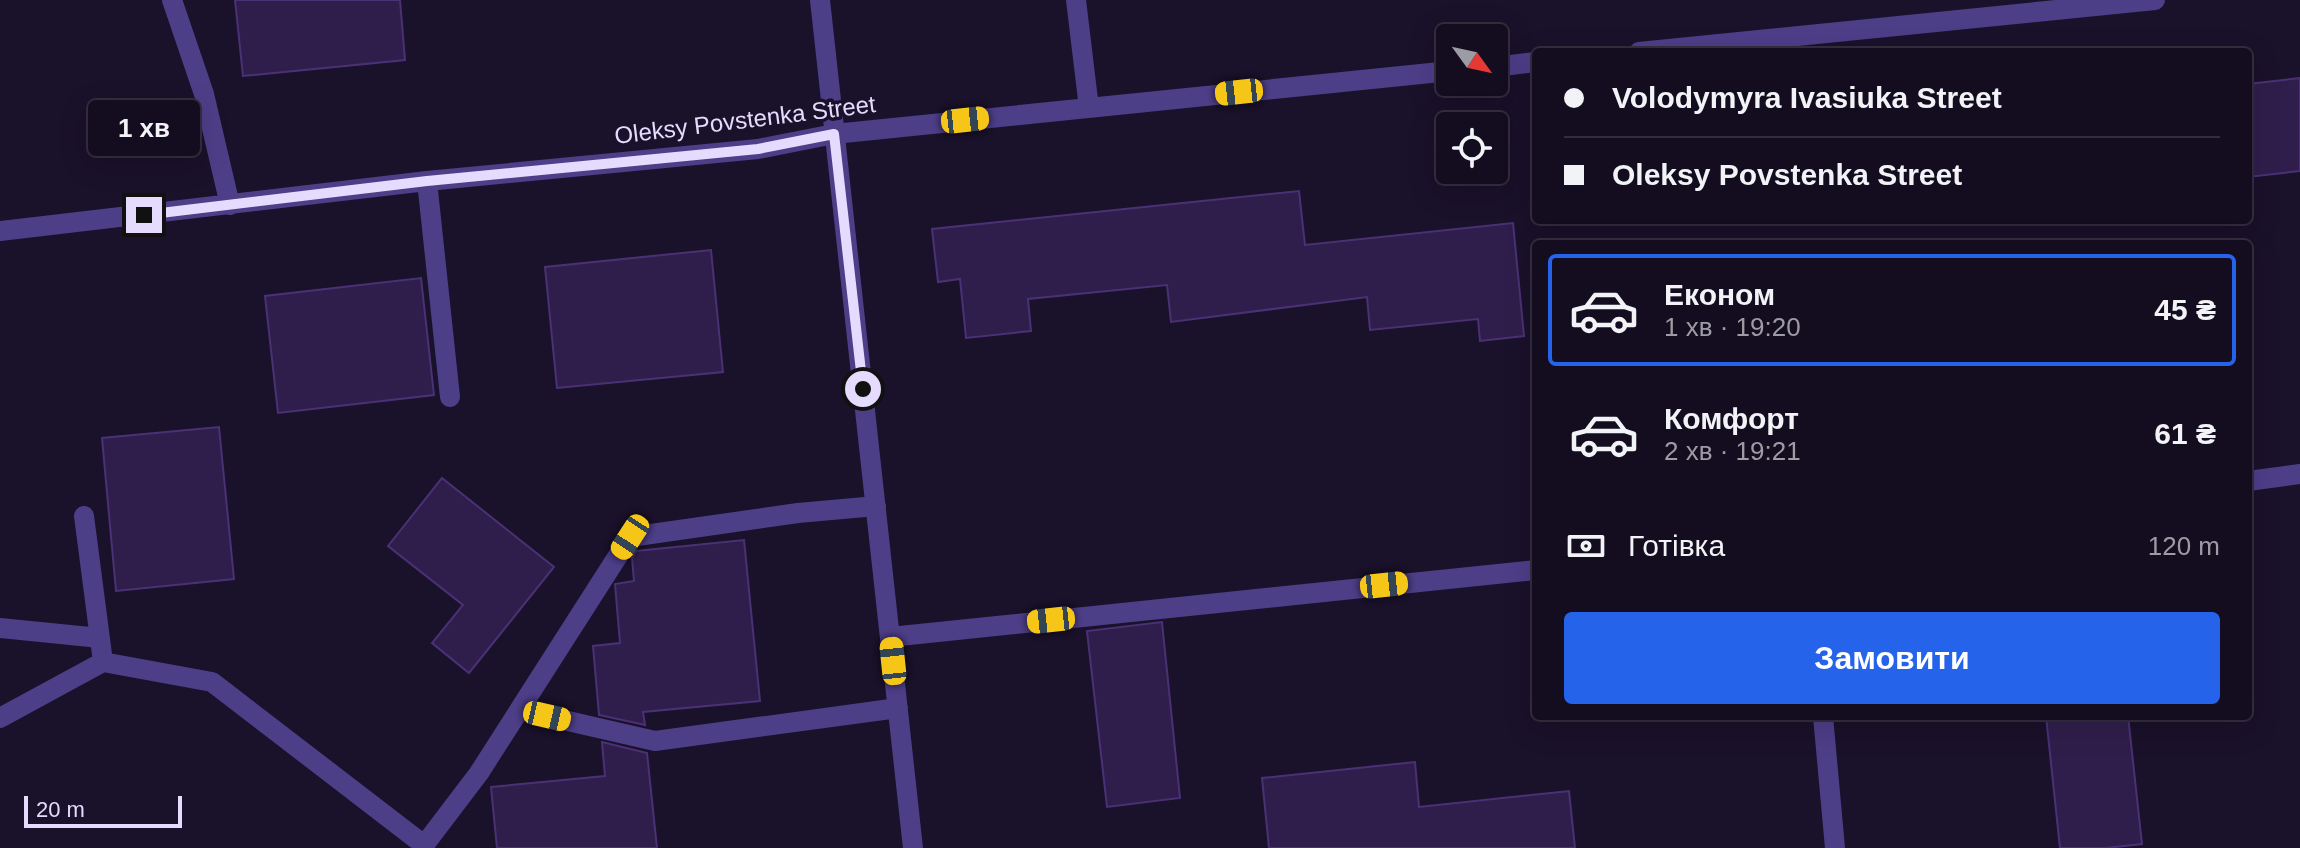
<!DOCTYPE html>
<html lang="uk">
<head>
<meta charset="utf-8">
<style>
  :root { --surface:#140d20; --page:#211b2d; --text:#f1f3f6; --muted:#9d9ca5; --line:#332d3e; --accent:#2563eb }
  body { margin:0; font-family:Helvetica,sans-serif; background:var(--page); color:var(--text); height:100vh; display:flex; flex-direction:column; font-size:30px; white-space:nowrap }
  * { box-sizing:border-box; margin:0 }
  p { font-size:26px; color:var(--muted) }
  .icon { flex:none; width:44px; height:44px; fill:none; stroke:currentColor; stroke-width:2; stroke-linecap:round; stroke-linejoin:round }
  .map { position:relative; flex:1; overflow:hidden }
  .sheet { position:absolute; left:1532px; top:240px; width:720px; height:480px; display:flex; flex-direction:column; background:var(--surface); border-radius:8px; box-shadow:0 8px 32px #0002,0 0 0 2px var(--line) }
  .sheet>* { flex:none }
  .hud { position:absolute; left:1532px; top:48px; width:720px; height:176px; border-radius:8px; box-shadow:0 8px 32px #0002,0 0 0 2px var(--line); display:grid; align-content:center; height:176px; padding:0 32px; background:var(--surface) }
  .needle { width:52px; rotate:123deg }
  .controls { position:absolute; left:1436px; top:24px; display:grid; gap:16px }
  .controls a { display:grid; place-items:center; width:72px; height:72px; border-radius:8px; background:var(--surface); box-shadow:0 8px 32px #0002,0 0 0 2px var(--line); font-size:40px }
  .scale { position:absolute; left:24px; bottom:20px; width:158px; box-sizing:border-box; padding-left:8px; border:4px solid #e5dbfe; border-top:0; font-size:22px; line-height:28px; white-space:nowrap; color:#e5dbfe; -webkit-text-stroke:6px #1a112a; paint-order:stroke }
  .end { position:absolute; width:36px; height:36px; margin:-18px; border:10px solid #e5dbfe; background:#111; box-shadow:0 0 0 4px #111 }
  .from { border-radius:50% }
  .bubble { position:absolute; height:56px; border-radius:8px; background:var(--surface); box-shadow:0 8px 32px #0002,0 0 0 2px var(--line); font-size:26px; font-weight:700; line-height:56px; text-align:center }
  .car { position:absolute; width:24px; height:48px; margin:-24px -12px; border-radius:10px; box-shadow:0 0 6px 2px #0007; background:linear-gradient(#f5c518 24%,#345 0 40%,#f5c518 0 76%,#345 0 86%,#f5c518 0) }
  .hud b { display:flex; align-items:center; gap:28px; height:76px; font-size:30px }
  .hud b+b { border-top:2px solid var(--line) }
  .hud i { width:20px; height:20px; background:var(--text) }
  ul { padding:14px 0 0; list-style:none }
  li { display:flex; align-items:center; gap:24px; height:112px; margin:0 16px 12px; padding:0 16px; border:4px solid transparent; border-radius:8px }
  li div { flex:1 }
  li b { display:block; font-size:30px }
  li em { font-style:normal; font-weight:700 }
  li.on { border-color:var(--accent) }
  li>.icon { width:72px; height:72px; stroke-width:1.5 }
  .pay { display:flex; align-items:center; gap:20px; height:88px; padding:0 32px; font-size:30px }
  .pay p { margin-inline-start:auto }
  .action { display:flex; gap:16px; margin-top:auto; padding:16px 32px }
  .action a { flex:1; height:92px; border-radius:8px; background:var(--accent); color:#fff; font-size:32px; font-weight:700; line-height:92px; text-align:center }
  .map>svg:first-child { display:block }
  .building { fill:#2f1e4b; stroke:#4a3176; stroke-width:2 }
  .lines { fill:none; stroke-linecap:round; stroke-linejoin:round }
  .minor { stroke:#4d3e88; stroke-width:20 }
  .route { stroke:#e5dbfe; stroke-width:10 }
  .labels { text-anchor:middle; stroke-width:7; stroke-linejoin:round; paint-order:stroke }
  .street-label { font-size:24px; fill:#e5dbfe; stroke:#1a112a }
</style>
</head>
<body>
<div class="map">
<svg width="2300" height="848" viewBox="0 0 2300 848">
  <rect width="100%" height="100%" fill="#1a112a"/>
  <path class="building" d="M235,0h165l5,60 -162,16z
    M2300,78v93l-52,6v-93z
    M1299,191l6,54 208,-22 11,113 -44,5 -2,-22 -108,11 -3,-33 -196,25 -4,-37 -139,14 3,32 -65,7 -6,-59 -22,3 -6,-53z
    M711,250l12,122 -166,16 -12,-121z
    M421,278l13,117 -156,18 -13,-117z
    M219,427l15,152 -118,12 -14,-153z
    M442,478l112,89 -85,106 -37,-30 31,-38 -75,-59z
    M744,540l16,161 -117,11 2,13 -46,-10 -6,-69 27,-3 -5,-59 19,-3 -2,-23 4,-7z
    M1162,622l18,176 -73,9 -20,-176z
    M2046,716h82l14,128 -36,4h-46z
    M602,742l45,11 10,95h-160l-6,-61 114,-11z
    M1415,762l4,45 150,-16 6,57h-306l-7,-70z"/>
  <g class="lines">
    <path class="minor" d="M172,0l32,94 26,111
      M820,0l93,848
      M1076,0l13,108
      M1639,52l516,-52
      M1494,67l42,-5
      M427,181l23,216
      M0,231l427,-50 331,-32 76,-15 616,-63
      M2248,481l52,-7
      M84,516l19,146
      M0,628l100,10
      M890,637l646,-67
      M520,710l135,31 243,-33
      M1823,716l12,132
      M0,718l103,-56 109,20 212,163
      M422,848l57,-75 151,-236 168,-24 78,-7"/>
  </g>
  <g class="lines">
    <path class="route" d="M144,215l283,-34 331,-32 76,-15 29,255"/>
  </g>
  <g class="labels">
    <g class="street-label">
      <text transform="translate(745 120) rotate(-7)" y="8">Oleksy Povstenka Street</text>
    </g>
  </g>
</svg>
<div class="controls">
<a><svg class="needle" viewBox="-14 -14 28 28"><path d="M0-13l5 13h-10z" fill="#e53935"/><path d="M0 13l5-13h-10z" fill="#9d9ca5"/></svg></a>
<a><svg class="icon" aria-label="locate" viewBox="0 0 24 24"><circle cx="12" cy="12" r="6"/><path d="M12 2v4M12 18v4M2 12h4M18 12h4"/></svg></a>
</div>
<div class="scale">20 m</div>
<i class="end from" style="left:863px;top:389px"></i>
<i class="end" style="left:144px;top:215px"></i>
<div class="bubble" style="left:88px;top:100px;width:112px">1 хв</div>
<i class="car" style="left:1239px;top:92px;rotate:264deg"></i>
<i class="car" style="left:965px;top:120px;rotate:84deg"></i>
<i class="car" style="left:630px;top:537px;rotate:213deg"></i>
<i class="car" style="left:1384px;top:585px;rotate:84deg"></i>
<i class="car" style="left:1051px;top:620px;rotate:264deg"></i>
<i class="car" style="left:893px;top:661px;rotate:354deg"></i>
<i class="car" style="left:547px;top:716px;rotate:103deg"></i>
<div class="hud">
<b><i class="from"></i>Volodymyra Ivasiuka Street</b>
<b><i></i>Oleksy Povstenka Street</b>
</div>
<section class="sheet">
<ul>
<li class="on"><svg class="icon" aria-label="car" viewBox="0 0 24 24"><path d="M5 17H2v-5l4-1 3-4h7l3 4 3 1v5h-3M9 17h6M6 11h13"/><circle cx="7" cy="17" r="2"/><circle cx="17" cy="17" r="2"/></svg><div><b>Економ</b><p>1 хв · 19:20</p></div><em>45 ₴</em></li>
<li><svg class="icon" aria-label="car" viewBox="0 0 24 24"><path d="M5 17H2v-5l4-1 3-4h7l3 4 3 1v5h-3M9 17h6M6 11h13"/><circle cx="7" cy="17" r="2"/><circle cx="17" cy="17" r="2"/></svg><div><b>Комфорт</b><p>2 хв · 19:21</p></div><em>61 ₴</em></li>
</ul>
<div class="pay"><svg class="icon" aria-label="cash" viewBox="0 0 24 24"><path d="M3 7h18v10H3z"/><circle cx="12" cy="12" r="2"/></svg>Готівка<p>120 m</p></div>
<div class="action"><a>Замовити</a></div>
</section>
</div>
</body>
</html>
